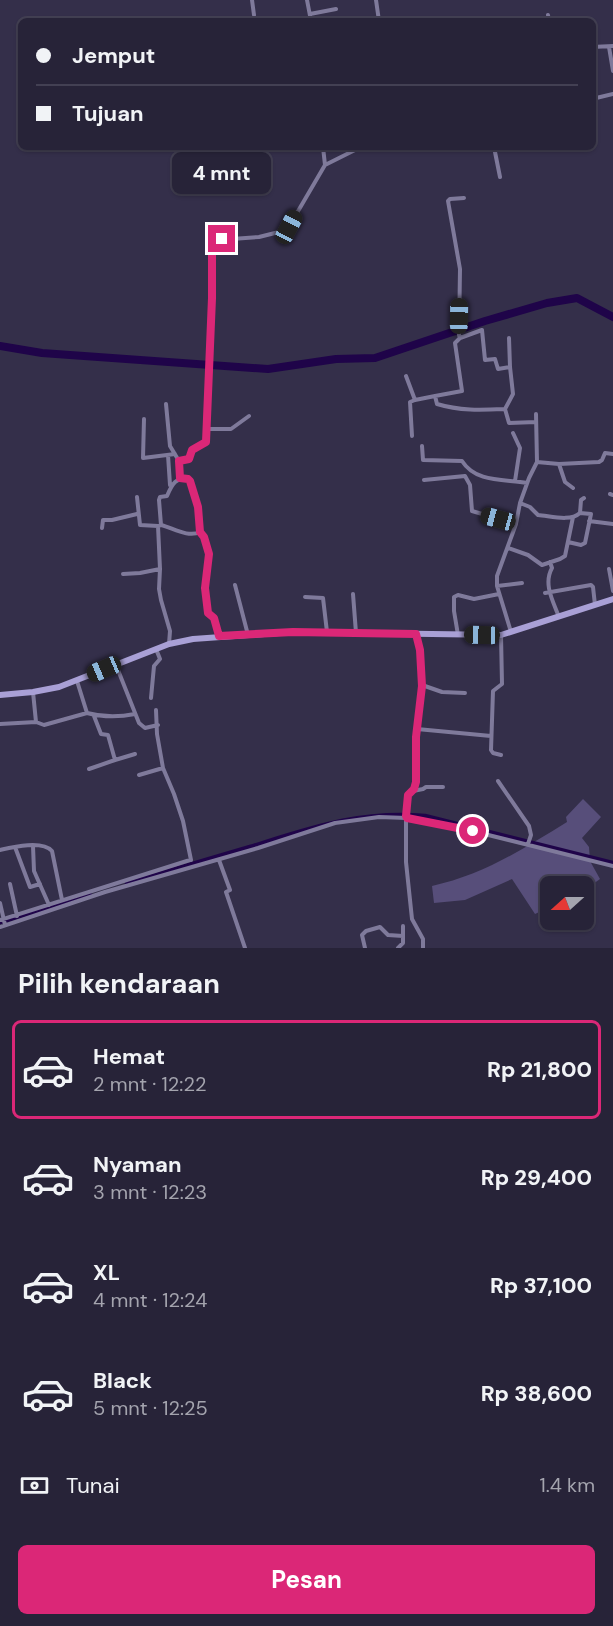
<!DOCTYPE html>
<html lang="id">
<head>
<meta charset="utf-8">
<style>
  :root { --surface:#272338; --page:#332f43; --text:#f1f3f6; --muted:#a4a4ae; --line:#434053; --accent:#db2777 }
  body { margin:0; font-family:"DM Sans",sans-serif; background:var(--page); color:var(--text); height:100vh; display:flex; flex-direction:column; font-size:22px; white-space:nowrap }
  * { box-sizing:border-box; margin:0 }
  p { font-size:20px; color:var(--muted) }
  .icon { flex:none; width:33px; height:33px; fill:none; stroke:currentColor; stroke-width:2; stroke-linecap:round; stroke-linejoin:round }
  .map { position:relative; height:948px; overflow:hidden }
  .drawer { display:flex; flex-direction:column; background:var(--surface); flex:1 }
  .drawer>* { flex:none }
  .guide { position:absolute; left:18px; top:18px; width:578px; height:132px; border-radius:9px; box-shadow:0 2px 4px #0004,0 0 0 2px var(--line); display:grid; align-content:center; height:132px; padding:0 18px; background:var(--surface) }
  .needle { width:39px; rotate:249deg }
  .buttons { position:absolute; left:540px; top:876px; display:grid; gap:12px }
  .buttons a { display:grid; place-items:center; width:54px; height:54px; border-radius:9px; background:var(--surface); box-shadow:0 2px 4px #0004,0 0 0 2px var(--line); font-size:30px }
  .end { position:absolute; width:27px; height:27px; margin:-14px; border:8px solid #db2777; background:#fff; box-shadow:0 0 0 3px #fff }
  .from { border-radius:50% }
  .bubble { position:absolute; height:42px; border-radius:9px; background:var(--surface); box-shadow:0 2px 4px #0004,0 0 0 2px var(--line); font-size:20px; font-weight:800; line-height:42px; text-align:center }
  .car { position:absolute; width:18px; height:36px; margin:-18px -9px; border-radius:8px; box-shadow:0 0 4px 2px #0007; background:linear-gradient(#222 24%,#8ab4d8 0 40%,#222 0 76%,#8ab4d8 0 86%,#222 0) }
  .guide b { display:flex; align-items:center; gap:21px; height:57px; font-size:22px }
  .guide b+b { border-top:2px solid var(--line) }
  .guide i { width:15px; height:15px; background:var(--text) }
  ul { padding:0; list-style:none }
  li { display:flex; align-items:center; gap:18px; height:99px; margin:0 12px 9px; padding:0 6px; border:3px solid transparent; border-radius:9px }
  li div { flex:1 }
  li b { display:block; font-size:22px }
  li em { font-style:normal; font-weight:800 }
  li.current { border-color:var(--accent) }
  li>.icon { width:54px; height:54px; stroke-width:1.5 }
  h2 { padding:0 18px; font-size:27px; line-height:72px }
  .pay { display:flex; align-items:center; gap:15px; height:66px; padding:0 18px; font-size:22px }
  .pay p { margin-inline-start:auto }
  .action { display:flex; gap:12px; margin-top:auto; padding:12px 18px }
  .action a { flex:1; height:69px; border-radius:9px; background:var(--accent); color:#fff; font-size:24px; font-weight:800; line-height:69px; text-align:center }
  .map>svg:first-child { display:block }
  .green { fill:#574e7a }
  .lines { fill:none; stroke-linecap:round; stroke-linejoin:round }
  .canal { stroke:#1f0449; stroke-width:4.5 }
  .river { stroke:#1f0449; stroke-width:8 }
  .street { stroke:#7f7a9b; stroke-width:4 }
  .secondary { stroke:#a9a0d6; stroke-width:6 }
  .route { stroke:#db2777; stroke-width:8 }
</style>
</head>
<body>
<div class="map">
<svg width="613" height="948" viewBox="0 0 613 948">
  <rect width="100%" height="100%" fill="#342f4a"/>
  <path class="green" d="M583,799l18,18 -19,21 7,9 1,14 10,18 -14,10 10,16 -12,6v-25h-34v21l-15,7 -23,-35 -47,21 -31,3 -2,-17c51,-11 91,-37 135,-64l-1,-5z"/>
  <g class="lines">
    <path class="canal" d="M127,884c41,-13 82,-25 123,-37 64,-20 107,-36 175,-31l188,47
      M0,922l90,-27"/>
    <path class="river" d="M0,346l42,7 226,16 68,-10 39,-1 110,-37 62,-18 30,-5 36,19"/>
    <path class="street" d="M252,0l2,15
      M307,0l4,21
      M376,0l3,21
      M310,14l26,-5
      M548,15l1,6
      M592,47l21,-1
      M609,47l4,24
      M592,99l21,-5
      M494,147l6,30
      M325,165l36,-18
      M464,198l-14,1 -2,2 12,68 -1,66 1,3 22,-8 3,30 10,-1 3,10 12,-2 3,27 -8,15
      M509,338l1,29
      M406,376l9,24 20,-4 2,8c23,7 44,6 68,5l4,14 27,-1
      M435,396l27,-5 -7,-48 5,-5
      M166,404l4,42 9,15 1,17
      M144,419l-1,39 32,-4
      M207,429h24l18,-13
      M513,433l7,15 -5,33
      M412,436l-2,-34 5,-2
      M422,446l1,14 39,1c14,22 42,18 65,22
      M168,455l2,30
      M179,461l10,-2 3,-9 13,-7 1,-3 7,-196 5,-4 41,-3 28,-7 38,-65 -2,-18
      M537,462l22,2 40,-2 3,-2 3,-7 8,1
      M559,464l6,18 8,6
      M424,480l41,-4 5,9 2,26 44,13
      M610,494l3,1
      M137,497l3,28 18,1
      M520,503l10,4 8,8c13,1 32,7 42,-2l11,1 -6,29 -4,2 -13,-3
      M580,513l1,-13 3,-2
      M589,521l24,3
      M161,525c12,3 27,13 39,7
      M102,528l1,-8h9l25,-6
      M508,548l20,7 14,10 18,-6 5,-3 8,-39
      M550,562l2,6c-9,16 1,33 7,49
      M609,569l4,22
      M123,574l17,-1 20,-4
      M235,585l13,50
      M497,586l25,-3
      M545,593l46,-8 2,2 2,18
      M353,594l3,39
      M305,597l18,1 4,34
      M511,632l-14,-46v-10l19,-52 4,-21 9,-25 8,-16 -1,-48
      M416,634l4,16 2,35 -6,52v45l-2,7 -5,6 -3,15v52l6,57 11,20v9
      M458,635l-4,-24v-14l4,-2 16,4 25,-5
      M501,635l1,49 -9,7 -2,59 2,3 8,2
      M169,644l1,-13 -9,-31 -2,-11 1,-20 -2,-43 3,-1 -2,-25 1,-3 7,-1c5,-12 9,-20 23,-16l8,27 2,25 4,5 5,17 -4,34 1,19 2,7 6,4 5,19
      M116,665l23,58 6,5 13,-3
      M77,681l10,32
      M422,685l20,7 23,1
      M151,698l3,-32 6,-7 -4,-10
      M156,710l1,24 6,34 11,26 9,27 8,39
      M94,716l7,18 7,1 7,25 20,-6
      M36,722l8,3 43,-12c15,4 33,4 48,1
      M0,724l36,-2 -3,-30
      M417,729l74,7
      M89,769l26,-9
      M139,775l24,-7
      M498,781l31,45 2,9 -3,9
      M413,791l10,-2 3,-2h17
      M33,846l1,25 15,34
      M15,847l15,40 10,-3
      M0,850c13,-3 42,-10 52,1l10,49
      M219,860l11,30 -4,2 19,56
      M10,884l7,32
      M0,903l5,22
      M0,920l190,-60
      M0,927l105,-35 153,-44 77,-25 44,-6 28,1 33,5 173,43
      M365,948l-3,-13 4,-4 14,-4 8,8 15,1
      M398,948l5,-5v-17"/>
    <path class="secondary" d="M0,695l33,-3 26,-5 110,-43 24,-5 100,-7 208,3 112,-36"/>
  </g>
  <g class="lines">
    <path class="route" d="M222,239l-7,2 -3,7v50l-6,144 -14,8 -3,9 -10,2 1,17 8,1 2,2 8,26 2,25 4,5 5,17 -4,34 3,25 6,5 5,18 74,-4 123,2 4,16 2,36 -6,51v45l-2,7 -6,6 -2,21 1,2 66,13"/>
  </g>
</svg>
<div class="buttons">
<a><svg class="needle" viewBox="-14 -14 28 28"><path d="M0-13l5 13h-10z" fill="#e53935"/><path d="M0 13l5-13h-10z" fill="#a4a4ae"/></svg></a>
</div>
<i class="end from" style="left:473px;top:831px"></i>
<i class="end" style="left:222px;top:239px"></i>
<div class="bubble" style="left:172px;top:152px;width:99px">4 mnt</div>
<i class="car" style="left:289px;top:227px;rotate:28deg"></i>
<i class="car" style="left:459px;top:316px;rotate:1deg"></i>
<i class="car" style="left:498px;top:519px;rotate:285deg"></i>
<i class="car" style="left:482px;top:635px;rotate:271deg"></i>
<i class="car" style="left:104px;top:669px;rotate:247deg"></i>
<div class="guide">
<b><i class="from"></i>Jemput</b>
<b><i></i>Tujuan</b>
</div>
</div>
<section class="drawer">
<h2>Pilih kendaraan</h2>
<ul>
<li class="current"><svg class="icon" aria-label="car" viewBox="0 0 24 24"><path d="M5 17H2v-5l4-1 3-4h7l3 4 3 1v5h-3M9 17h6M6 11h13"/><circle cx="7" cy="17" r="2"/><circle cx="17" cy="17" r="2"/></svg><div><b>Hemat</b><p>2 mnt · 12:22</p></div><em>Rp 21,800</em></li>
<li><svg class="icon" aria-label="car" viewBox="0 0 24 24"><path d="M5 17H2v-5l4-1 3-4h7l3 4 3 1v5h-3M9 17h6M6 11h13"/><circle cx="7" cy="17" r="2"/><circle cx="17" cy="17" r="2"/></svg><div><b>Nyaman</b><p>3 mnt · 12:23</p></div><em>Rp 29,400</em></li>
<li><svg class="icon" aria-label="car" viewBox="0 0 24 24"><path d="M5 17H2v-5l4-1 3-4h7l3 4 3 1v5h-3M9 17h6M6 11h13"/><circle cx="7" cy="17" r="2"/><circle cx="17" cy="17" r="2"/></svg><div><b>XL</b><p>4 mnt · 12:24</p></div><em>Rp 37,100</em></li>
<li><svg class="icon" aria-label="car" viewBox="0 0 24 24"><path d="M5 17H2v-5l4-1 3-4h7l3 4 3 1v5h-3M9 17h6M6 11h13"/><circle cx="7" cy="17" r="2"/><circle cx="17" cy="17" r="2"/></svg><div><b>Black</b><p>5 mnt · 12:25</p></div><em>Rp 38,600</em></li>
</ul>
<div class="pay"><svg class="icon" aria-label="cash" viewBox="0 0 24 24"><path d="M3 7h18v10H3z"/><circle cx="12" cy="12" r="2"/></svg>Tunai<p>1.4 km</p></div>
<div class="action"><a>Pesan</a></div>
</section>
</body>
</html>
